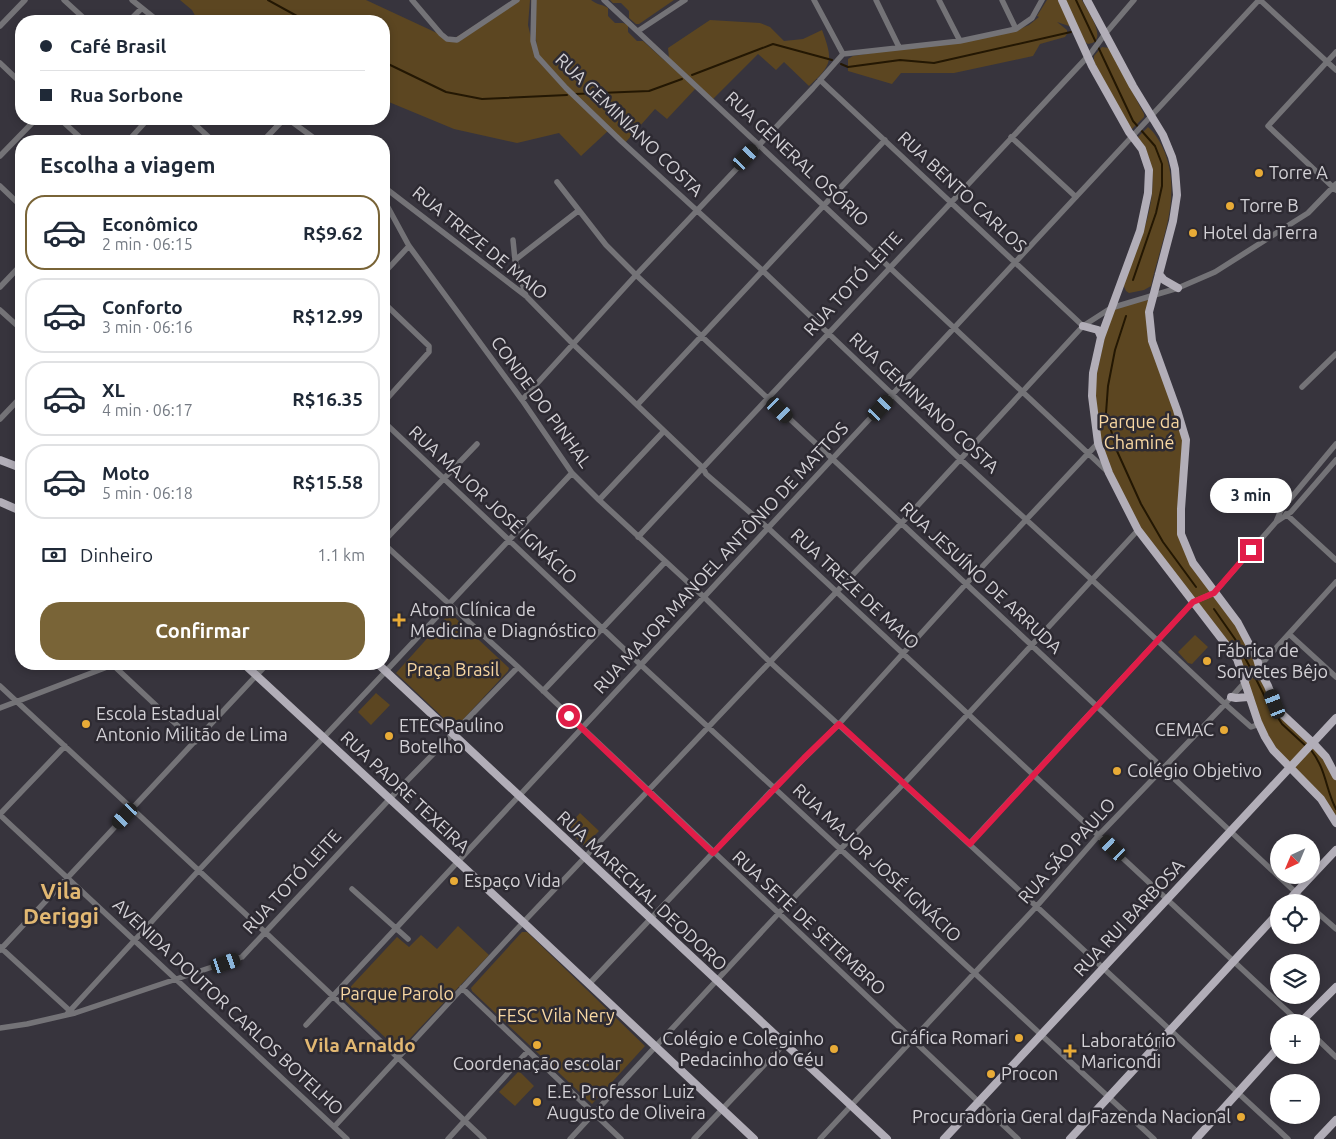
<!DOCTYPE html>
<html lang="pt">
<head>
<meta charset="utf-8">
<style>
  :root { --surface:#fff; --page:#f2f2f3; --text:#1f2937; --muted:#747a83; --line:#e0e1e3; --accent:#796437 }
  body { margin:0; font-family:Ubuntu,sans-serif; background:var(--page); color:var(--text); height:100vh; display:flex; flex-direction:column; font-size:19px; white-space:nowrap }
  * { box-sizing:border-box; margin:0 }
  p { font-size:16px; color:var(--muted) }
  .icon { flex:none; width:28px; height:28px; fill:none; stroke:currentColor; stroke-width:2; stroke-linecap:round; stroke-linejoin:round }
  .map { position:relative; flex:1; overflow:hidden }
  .panel { position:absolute; left:15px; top:135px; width:375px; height:535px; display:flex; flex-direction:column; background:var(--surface); border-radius:20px; box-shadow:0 2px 8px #0003 }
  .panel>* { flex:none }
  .guide { position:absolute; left:15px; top:15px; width:375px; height:110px; border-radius:20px; box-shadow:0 2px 8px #0003; display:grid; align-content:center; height:110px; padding:0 25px; background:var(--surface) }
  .needle { width:32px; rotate:224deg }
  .tools { position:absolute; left:1270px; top:834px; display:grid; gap:10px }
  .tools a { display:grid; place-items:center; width:50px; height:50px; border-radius:50%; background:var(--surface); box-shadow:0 2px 8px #0003; font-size:25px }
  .end { position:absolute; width:22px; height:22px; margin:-11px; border:6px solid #e11d48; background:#fff; box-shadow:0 0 0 2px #fff }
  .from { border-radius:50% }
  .bubble { position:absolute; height:35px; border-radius:18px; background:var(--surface); box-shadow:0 2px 8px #0003; font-size:16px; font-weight:600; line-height:35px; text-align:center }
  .car { position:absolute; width:15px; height:30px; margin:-15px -8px; border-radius:6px; box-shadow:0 0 4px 1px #0007; background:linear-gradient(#222 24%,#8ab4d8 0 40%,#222 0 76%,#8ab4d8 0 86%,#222 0) }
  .guide b { display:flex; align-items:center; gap:18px; height:48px; font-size:19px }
  .guide b+b { border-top:1px solid var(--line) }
  .guide i { width:12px; height:12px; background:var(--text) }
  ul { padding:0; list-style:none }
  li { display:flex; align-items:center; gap:15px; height:75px; margin:0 10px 8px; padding:0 15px; border:2px solid var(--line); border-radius:20px }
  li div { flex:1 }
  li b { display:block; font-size:19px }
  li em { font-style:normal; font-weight:600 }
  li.on { border-color:var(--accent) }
  li>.icon { width:45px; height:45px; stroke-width:1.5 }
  h2 { padding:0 25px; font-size:22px; line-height:60px }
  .pay { display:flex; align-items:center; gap:12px; height:55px; padding:0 25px; font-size:19px }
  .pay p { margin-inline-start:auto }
  .cta { display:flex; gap:10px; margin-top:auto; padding:10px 25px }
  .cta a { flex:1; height:58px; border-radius:20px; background:var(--accent); color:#fff; font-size:20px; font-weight:600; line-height:58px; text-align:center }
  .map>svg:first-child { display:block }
  .green { fill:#5c4621 }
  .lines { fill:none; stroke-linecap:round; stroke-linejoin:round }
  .stream { stroke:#231703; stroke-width:2 }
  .minor { stroke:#747377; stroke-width:5.5 }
  .major { stroke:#b2aeb8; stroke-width:8 }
  .route { stroke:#e11d48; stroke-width:6 }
  .poi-dot { fill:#e8ab37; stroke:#2d2a32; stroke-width:2 }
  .labels { text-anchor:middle; stroke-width:5; stroke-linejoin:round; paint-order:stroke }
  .street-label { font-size:18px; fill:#d3d1d6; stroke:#2d2a32 }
  .poi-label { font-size:18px; fill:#d3d1d6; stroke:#2d2a32; text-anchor:start }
  .park-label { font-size:18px; fill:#f8d7a2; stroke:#2d2a32 }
  .neighbourhood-label { font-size:19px; font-weight:bold; fill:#e2b872; stroke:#2d2a32 }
  .district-label { font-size:22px; font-weight:bold; fill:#e2b872; stroke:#2d2a32 }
</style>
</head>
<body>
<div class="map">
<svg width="1336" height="1139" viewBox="0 0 1336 1139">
  <rect width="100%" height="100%" fill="#37343d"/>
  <path class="green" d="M180,0h186l86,40 62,-40h16l-2,25 7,30h3l-7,-55h60c6,5 11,4 17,8v8l7,7h8l5,2v7l9,9h6l22,20 6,1 26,25 -30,32 -12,-10 -31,35 -15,-14 -28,26 -22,-23 -42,10 -63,-14 -70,-29v-79h-186l-6,-11z
    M610,0h64l-35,24h-3l-7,-6v-7l-8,-8h-8z
    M1047,0h11l14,27 -15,-5 10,8v4l-2,3 -25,7 -7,12 -79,17h-53l-9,11 -44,-13v-12l5,-3 162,-25 14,-6 10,-8 -2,-1z
    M1065,0h17c5,11 28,41 6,44l-3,-2z
    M710,20l50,3 10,4 14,14 19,-2 19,-9c11,30 11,34 -13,56l-25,-24 -8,8 -18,-16 -45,45 -44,-41 -1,-10z
    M1102,47l7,1 35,66v3l-12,12h-2l-36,-67v-6z
    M1148,127c8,7 13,16 17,26 17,46 -4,87 -14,133l-7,4 -15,3 -3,-2 -3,-7c17,-43 48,-104 15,-147z
    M1153,295l-3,32 36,113 -5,69 5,40 52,74 37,81 38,39 23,33v47l-15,-24 -56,-62 -28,-78 -99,-129 -40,-87 -6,-47 19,-88z
    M450,613l59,55 -1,3 -51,55 -4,1 -57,-54z
    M1195,635l13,12 -16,17 -4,-1 -10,-11z
    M376,693l14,12 -19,20 -13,-13z
    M580,813l19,18 -15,15 -18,-18z
    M458,926l31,29 -90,95 -58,-53 56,-60 12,10 12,-12 16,14z
    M522,932h5l118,114 -53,58 -120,-113 -1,-3z
    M519,1071l15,15 -19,20 -16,-14z"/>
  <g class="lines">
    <path class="stream" d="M268,0l38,21
      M1076,0l57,121 22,25 7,18v22l-6,27 -23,67
      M384,62l62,30 36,7 85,-4
      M841,64l7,3 52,-7 34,3 137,-31
      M692,75l81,-31 59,16
      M575,94l74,-3 33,-12
      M1126,316l-11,34 -7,36 -2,27 11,38 24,53 22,38 33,45
      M1214,609l21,30 17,32
      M1254,675l11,22 17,27 25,23
      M1311,750c16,21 14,38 25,59"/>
    <path class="minor" d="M64,0l23,21
      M132,0l26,21
      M412,0l29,34 6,5 10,1 60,-40
      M534,0l-1,41 4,15 29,32 55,53 142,130 197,188 168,154 97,91 26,23 6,-2 1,-3
      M604,0l504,472
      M814,0l29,54
      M876,0l23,47
      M939,0l21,41
      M1002,0l14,29
      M1260,0l76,70
      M129,21l12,-12
      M0,26l25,-26
      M638,31l47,-31
      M1336,52l-68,74 68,64
      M843,54l117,-13 56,-12 16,-11 10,-18
      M0,63l21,20
      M820,80l263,246
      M60,119l24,22
      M189,119l24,22
      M288,119l30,22
      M1011,137l65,60
      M128,141l20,-22
      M263,141l21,-22
      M0,156l36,-37
      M557,182l49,63 30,30 670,627
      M0,186l21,20
      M384,187l142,109 47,48 130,124 3,6 62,54 531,494
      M384,200l25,46 113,154 50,73 27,27 105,97 66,65 199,182 319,295
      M513,240l2,20 11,36
      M515,260l63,-49
      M384,273l25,-27
      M0,287l21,-22
      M384,303l45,43v6l-45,50
      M0,310l21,19
      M1302,387l34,-33
      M522,400l114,-125 177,-187 30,-34
      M637,405l248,-265
      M0,419l21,-22
      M384,422l257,243 513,474
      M599,500l65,-69
      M1286,514l50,46
      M1276,522l15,-10 45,-52
      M638,537l453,-484 14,-19 29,-34
      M384,541l93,-97
      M384,544l134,123 500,472
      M1289,634l47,43
      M113,665l82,77
      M0,686l265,246 219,207
      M543,691l122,-129
      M0,708l115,-44
      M0,814l65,-68
      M0,815l347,324
      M969,844l224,-242 21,-9 62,-71 5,-12 55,-66
      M352,889l56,50
      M1311,907l25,22
      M0,947l69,63
      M0,950l267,-286
      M589,984l186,-197 64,-63 126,-139 133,-142
      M462,988l159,151
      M66,1015l133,-145 373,-397
      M306,1025l953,-1025
      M0,1028l27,-4 48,-11 167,-56 156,-167 120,-123
      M1311,1033l25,24
      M334,1127l182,-197 381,-402 186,-202 28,-18 67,-20 37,-16 93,-59 28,-29
      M448,1139l80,-88
      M570,1139l208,-225 131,-136 229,-248
      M694,1139l91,-96
      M820,1139l216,-232 63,-72 126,-131 111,-122"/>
    <path class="major" d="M1062,0l30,66 37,66 13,17 7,21 -1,23 -8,38 -39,106 -8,36 -1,23 6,47 11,30 29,57 99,129 21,63 7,15 8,13 48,49 15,24
      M1087,0l46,86 30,49 9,22 3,12 2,26 -4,26 -24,91 3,29 25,69 9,30 -5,69v25l12,29 45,60 19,36 4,14 7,13 7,18 8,11 30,28 13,14 10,19
      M1159,274l5,6 14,8
      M1083,326l15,4 3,7
      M0,460l21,8
      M0,502l21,9
      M244,664l279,258 231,217
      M378,664l509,475
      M1231,697l5,1 12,-1 2,1
      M1287,902l49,-52
      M1301,1022l35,-35
      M944,1139l392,-421
      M1070,1139l209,-227
      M1196,1139l83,-92
      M1318,1139l18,-19"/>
  </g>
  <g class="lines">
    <path class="route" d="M569,716l144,137 91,-95 35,-34 131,120 223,-242 21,-9 37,-43"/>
  </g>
  <g class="poi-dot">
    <circle cx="1259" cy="173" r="5"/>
    <circle cx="1230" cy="206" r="5"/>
    <circle cx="1193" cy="233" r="5"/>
    <path d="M396.5 612.5h5v5h5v5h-5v5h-5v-5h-5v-5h5z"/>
    <circle cx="1207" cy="661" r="5"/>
    <circle cx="86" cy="724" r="5"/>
    <circle cx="1224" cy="730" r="5"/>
    <circle cx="389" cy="736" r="5"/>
    <circle cx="1117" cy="771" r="5"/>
    <circle cx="454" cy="881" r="5"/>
    <circle cx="1019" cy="1038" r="5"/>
    <circle cx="537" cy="1045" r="5"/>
    <circle cx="834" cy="1049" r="5"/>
    <path d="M1067.5 1043.5h5v5h5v5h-5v5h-5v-5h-5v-5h5z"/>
    <circle cx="991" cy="1074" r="5"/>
    <circle cx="537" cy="1102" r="5"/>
    <circle cx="1241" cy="1117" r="5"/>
  </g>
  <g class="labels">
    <g class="street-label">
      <text transform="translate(629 125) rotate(44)" y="6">RUA GEMINIANO COSTA</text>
      <text transform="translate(797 159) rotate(43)" y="6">RUA GENERAL OSÓRIO</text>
      <text transform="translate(962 192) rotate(43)" y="6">RUA BENTO CARLOS</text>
      <text transform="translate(480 243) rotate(39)" y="6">RUA TREZE DE MAIO</text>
      <text transform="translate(853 284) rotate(-47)" y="6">RUA TOTÓ LEITE</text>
      <text transform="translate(541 402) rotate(54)" y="6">CONDE DO PINHAL</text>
      <text transform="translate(924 403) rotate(43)" y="6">RUA GEMINIANO COSTA</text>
      <text transform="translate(493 505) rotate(43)" y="6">RUA MAJOR JOSÉ IGNÁCIO</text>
      <text transform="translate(721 558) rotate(-47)" y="6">RUA MAJOR MANOEL ANTÔNIO DE MATTOS</text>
      <text transform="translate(981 578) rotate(43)" y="6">RUA JESUÍNO DE ARRUDA</text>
      <text transform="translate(855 589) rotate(43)" y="6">RUA TREZE DE MAIO</text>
      <text transform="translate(405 792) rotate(43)" y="6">RUA PADRE TEXEIRA</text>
      <text transform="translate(1067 851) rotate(-48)" y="6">RUA SÃO PAULO</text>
      <text transform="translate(877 863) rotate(43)" y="6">RUA MAJOR JOSÉ IGNÁCIO</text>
      <text transform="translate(292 882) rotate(-47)" y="6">RUA TOTÓ LEITE</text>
      <text transform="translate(642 891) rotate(43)" y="6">RUA MARECHAL DEODORO</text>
      <text transform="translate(1129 918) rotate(-47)" y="6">RUA RUI BARBOSA</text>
      <text transform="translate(809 923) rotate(43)" y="6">RUA SETE DE SETEMBRO</text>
      <text transform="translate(228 1007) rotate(43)" y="6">AVENIDA DOUTOR CARLOS BOTELHO</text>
    </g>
    <g class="poi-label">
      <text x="1269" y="179">Torre A</text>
      <text x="1240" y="212">Torre B</text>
      <text x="1203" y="239">Hotel da Terra</text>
      <text x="410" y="616">Atom Clínica de<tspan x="410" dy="21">Medicina e Diagnóstico</tspan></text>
      <text x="1217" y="657">Fábrica de<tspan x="1217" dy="21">Sorvetes Bêjo</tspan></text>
      <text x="96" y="720">Escola Estadual<tspan x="96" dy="21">Antonio Militão de Lima</tspan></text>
      <text x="399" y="732">ETEC Paulino<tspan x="399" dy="21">Botelho</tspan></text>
      <text x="1214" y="736" text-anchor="end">CEMAC</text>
      <text x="1127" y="777">Colégio Objetivo</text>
      <text x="464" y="887">Espaço Vida</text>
      <text x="1009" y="1044" text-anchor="end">Gráfica Romari</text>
      <text x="824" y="1045" text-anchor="end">Colégio e Coleginho<tspan x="824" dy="21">Pedacinho do Céu</tspan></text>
      <text x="1081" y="1047">Laboratório<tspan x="1081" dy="21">Maricondi</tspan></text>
      <text x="537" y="1070" text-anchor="middle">Coordenação escolar</text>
      <text x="1001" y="1080">Procon</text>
      <text x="547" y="1098">E.E. Professor Luiz<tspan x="547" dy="21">Augusto de Oliveira</tspan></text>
      <text x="1231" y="1123" text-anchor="end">Procuradoria Geral da Fazenda Nacional</text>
    </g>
    <g class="park-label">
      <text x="1139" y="428">Parque da<tspan x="1139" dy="21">Chaminé</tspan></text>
      <text x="453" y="676">Praça Brasil</text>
      <text x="397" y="1000">Parque Parolo</text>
      <text x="556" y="1022">FESC Vila Nery</text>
    </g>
    <g class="neighbourhood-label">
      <text x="360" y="1052">Vila Arnaldo</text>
    </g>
    <g class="district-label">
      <text x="61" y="899">Vila<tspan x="61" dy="25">Deriggi</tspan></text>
    </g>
  </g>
</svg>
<div class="tools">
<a><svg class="needle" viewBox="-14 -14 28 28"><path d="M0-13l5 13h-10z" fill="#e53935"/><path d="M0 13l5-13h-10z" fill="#747a83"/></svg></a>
<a><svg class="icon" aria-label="locate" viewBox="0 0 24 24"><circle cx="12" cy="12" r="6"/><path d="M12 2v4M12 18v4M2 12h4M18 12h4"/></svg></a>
<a><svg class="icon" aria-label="layers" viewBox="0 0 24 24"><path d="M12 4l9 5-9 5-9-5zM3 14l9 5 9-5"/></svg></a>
<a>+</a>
<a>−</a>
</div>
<i class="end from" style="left:569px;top:716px"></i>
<i class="end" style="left:1251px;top:550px"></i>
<div class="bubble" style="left:1210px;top:478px;width:82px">3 min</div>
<i class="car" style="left:746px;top:157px;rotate:43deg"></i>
<i class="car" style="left:881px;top:408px;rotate:43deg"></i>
<i class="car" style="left:780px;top:410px;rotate:134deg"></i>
<i class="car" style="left:1275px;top:704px;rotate:339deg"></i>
<i class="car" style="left:125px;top:816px;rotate:223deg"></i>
<i class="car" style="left:1113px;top:848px;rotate:313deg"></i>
<i class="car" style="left:226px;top:963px;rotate:71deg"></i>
<div class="guide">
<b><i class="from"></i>Café Brasil</b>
<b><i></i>Rua Sorbone</b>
</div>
<section class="panel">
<h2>Escolha a viagem</h2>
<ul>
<li class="on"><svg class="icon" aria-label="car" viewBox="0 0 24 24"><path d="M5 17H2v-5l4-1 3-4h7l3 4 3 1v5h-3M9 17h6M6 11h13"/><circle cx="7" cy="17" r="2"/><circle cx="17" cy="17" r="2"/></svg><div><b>Econômico</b><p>2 min · 06:15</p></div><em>R$9.62</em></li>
<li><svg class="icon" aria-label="car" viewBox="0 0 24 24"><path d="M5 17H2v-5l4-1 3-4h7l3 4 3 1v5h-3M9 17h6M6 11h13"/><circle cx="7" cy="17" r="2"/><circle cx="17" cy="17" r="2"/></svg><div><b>Conforto</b><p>3 min · 06:16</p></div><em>R$12.99</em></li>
<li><svg class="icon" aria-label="car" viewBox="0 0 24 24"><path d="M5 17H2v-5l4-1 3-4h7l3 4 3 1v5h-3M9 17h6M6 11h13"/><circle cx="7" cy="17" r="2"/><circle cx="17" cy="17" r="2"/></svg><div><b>XL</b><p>4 min · 06:17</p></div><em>R$16.35</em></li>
<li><svg class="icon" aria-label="car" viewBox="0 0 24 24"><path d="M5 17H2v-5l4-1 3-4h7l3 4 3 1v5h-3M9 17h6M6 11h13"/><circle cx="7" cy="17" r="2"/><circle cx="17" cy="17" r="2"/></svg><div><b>Moto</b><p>5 min · 06:18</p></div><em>R$15.58</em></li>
</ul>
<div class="pay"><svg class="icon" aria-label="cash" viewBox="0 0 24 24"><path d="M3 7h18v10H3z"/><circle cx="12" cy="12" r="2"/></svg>Dinheiro<p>1.1 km</p></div>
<div class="cta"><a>Confirmar</a></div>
</section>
</div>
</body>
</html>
